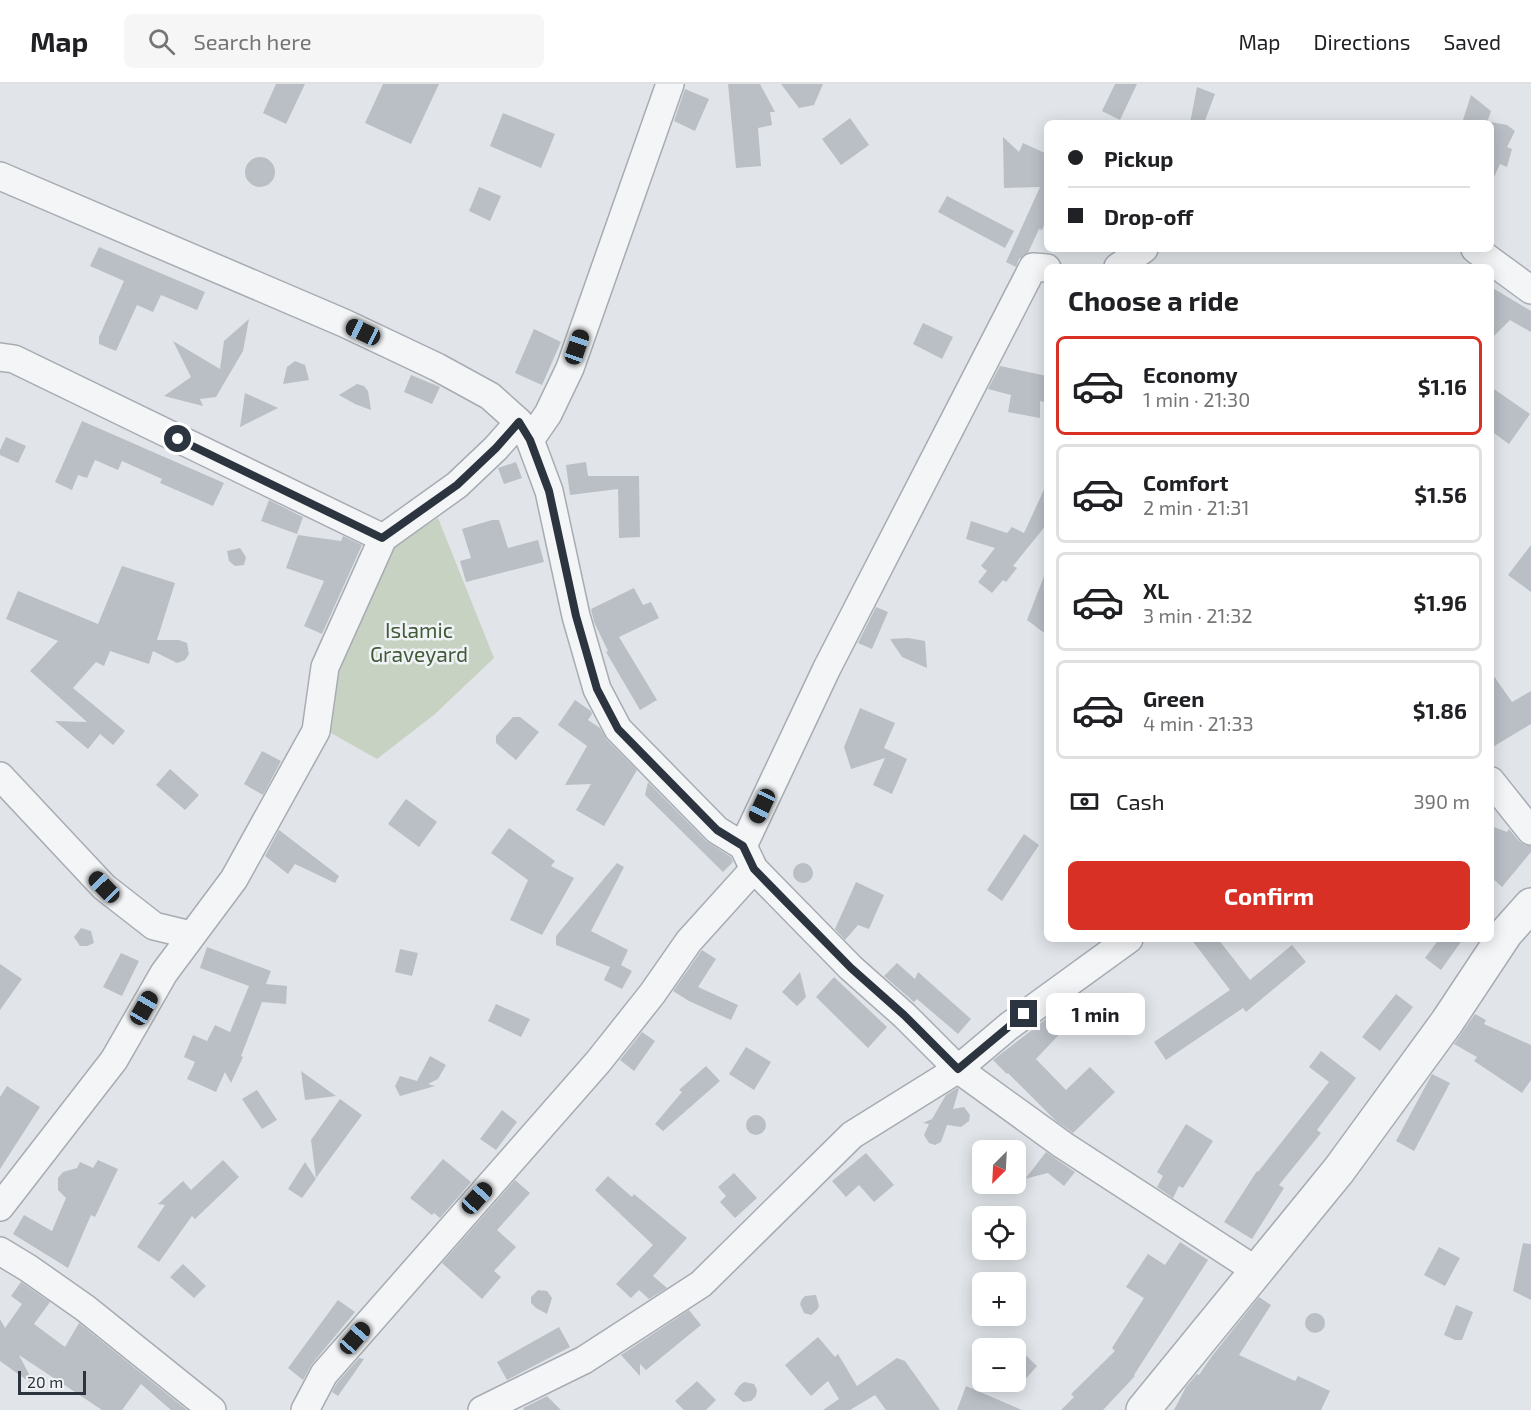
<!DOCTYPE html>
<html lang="en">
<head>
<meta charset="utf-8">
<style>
  :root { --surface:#fff; --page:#f6f6f6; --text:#202124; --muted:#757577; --line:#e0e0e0; --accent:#d93025 }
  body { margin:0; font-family:"Exo 2",sans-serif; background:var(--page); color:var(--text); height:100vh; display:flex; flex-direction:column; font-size:22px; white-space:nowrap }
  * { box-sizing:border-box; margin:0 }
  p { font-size:20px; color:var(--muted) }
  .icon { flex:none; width:33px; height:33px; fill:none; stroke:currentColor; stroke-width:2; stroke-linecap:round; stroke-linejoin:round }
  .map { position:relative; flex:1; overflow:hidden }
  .side { position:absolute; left:1044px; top:180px; width:450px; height:678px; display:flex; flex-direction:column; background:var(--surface); border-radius:9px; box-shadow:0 3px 15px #0003 }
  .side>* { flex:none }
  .top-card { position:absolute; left:1044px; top:36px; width:450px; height:132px; border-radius:9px; box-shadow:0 3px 15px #0003; display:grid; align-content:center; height:132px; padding:0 24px; background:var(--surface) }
  .needle { width:39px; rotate:204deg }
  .fabs { position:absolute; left:972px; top:1056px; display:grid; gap:12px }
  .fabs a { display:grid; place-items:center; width:54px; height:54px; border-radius:9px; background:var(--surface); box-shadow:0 3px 15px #0003; font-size:30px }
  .scale { position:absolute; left:18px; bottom:15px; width:68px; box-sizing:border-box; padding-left:6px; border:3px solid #2b343f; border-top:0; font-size:16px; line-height:21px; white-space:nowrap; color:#2b343f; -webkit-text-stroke:4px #f0f3f6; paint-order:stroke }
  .end { position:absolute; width:27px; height:27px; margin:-14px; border:8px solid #2b343f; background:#fff; box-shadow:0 0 0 3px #fff }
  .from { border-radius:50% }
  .bubble { position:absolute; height:42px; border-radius:9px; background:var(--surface); box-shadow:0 3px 15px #0003; font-size:20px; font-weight:700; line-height:42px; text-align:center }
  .car { position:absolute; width:18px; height:36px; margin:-18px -9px; border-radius:8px; box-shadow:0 0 4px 2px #0007; background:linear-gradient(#222 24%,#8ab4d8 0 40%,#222 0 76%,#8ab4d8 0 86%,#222 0) }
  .top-card b { display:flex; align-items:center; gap:21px; height:57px; font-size:22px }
  .top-card b+b { border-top:2px solid var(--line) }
  .top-card i { width:15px; height:15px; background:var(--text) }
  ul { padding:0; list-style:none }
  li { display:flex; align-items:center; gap:18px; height:99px; margin:0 12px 9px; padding:0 12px; border:3px solid var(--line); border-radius:9px }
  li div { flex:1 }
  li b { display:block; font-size:22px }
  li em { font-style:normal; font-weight:700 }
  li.selected { border-color:var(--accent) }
  li>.icon { width:54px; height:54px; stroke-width:1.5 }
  h2 { padding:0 24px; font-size:27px; line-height:72px }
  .pay { display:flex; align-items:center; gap:15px; height:66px; padding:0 24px; font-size:22px }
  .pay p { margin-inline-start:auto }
  .button { display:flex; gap:12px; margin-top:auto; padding:12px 24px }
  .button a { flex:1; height:69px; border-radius:9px; background:var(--accent); color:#fff; font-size:24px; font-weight:700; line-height:69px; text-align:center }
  header { display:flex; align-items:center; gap:36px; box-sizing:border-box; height:84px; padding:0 30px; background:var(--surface); border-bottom:2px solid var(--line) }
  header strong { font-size:28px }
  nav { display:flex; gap:33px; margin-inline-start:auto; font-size:21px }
  .search { width:420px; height:54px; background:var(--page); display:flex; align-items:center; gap:15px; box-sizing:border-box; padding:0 21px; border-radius:9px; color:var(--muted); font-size:22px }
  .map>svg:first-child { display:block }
  .green { fill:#c8d2c3 }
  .building { fill:#b9bfc5 }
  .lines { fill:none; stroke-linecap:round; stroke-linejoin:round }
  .minor-casing { stroke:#a7acb3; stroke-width:30 }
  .tertiary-casing { stroke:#a7acb3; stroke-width:36 }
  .minor { stroke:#f3f5f7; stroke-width:27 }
  .tertiary { stroke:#f3f5f7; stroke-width:33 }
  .route { stroke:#2b343f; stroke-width:8 }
  .labels { text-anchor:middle; stroke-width:5; stroke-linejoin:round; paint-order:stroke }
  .park-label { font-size:21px; fill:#435a39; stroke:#f0f3f6 }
</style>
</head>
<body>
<header>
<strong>Map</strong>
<div class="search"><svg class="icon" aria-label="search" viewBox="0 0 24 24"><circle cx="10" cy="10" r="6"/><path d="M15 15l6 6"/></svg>Search here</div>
<nav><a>Map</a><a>Directions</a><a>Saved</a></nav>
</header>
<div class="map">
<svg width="1531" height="1326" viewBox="0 0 1531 1326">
  <rect width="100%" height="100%" fill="#e1e5e9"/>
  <path class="green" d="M438,434l56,140 -59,56 -58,45 -46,-26 1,-45 58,-141z"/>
  <path class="building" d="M276,0h29l-19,40 -23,-11z
    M383,0h56l-28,60 -46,-21z
    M728,0h32l15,28h-5l2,13 -14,3 3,38 -25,2z
    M781,0h42l-9,21 -15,3z
    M1115,0h22l-17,36 -18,-9z
    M1197,3l18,7 -11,29h-14z
    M685,5l24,10 -14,32 -21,-10z
    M1471,11l20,16 -4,12h-25z
    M503,29l52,21 -14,34 -51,-22z
    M850,34l19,27 -28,20 -19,-26z
    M1491,38l16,3 8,6 -8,16 5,2 -5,18 -7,-3 -9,20z
    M1003,53l16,15 4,-9 24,11v65l-5,11 -3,-1 -11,24 -9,6 -3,8 -10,-5 34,-75 -36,1z
    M245 88a15 15 0 1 1 30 0a15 15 0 1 1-30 0Z
    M479,103l22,9 -11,25 -21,-10z
    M947,112l67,35 -9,17 -67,-36z
    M99,163l106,45 -8,18 -36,-15 -8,17 -16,-7 -21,46 -17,-7v-7l25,-56 -34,-15z
    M1491,203l40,24v21l-21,-12 -19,19z
    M249,235l-6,32 -27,46 -16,2 3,7 -39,-10 27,-19 -18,-36 47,28 4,-28z
    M923,239l30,14 -11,22 -29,-15z
    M534,245l27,13 -19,43 -27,-12z
    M295,277l10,4 4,15 -26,4 4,-17z
    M1000,282l47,10v17l-2,9 -5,-1v17l-32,-6 3,-17 -23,-6z
    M411,291l29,12 -8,17 -28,-12z
    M357,300l7,2 4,5 3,19 -16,-6 -16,-9z
    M1491,303l39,27 -21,30 -18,-13z
    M245,309l33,15 -38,19z
    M82,337l142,62 -11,23 -53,-23 2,-4 -40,-18 -4,9 -23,-10 -8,18 -9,-3 -6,15 -17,-8z
    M6,353l20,9 -8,17 -18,-8v-5z
    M516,378l6,16 -18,6 -6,-16z
    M586,378l2,14h51l1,61 -21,1 -1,-49 -48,6 -4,-30z
    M1047,399v41l-34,42 4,2 -11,14 -3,-2 -11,13 -14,-11 9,-11 -6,-5 14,-18 -29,-9 5,-18 36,12 5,-6 12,6z
    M269,416l34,17 -6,17 -36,-13z
    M492,436h7l9,28 30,-8 6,22 -78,20 -6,-21 11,-3 -9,-29z
    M298,451l43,6 2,-5 19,9 -40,89 -18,-8 20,-45 -38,-13z
    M1531,461v47l-23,-17z
    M240,464l6,9 -2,8 -9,1 -6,-5 -2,-10z
    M122,482l53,17 -18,57h22l8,3 2,11 -4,6 -8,3 -24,-12 -4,13 -39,-13 -6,15 -8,-4 -23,26 52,43 -12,14 -13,-11 -12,15 -33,-28 32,1 -57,-51 28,-30 -52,-22 12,-28 80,33z
    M1046,487l1,1v63l-20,-15z
    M634,504l9,17 8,-3 8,16 -40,19 38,63 -17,10 -34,-58 2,-1 -14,-29 -3,-13z
    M876,523l12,5 -16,37 -14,-6z
    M908,554l17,3 2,27 -25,-11 -12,-18z
    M1491,588l21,30 19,-11v33l-40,24z
    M575,616l16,11 1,3 -4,6 12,8 7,12 30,30 -33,56 -28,-16 15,-26 -26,1 22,-39 -29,-21z
    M860,624l35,15 -11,25 23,11 -15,35 -19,-9 12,-27 -34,11 -7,-22z
    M513,633h7l19,15 -23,28 -20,-17v-7z
    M262,667l19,10 -18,34 -19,-11z
    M170,685l29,26 -14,15 -29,-25z
    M648,698l58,59 25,16 2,5 -10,10 -78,-77z
    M406,715l31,23 -18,25 -31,-23z
    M1491,742l16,6 2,-3 10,12 6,4 6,1v6l-29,35 -11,-10z
    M509,744l46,33 -4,5 23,12 -32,57 -32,-15 18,-40 -37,-27z
    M279,746l60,46 -4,7 -40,-19 -7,10 -23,-18z
    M1024,750l15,11 -37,56 -15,-11z
    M793 789a10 10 0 1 1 20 0a10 10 0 1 1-20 0Z
    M617,779l7,4 -33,64 37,19 -7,15 11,6 -10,18 -18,-9 6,-13 -54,-22v-9z
    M856,798l28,13 -15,34 -11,-4 -13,15 -10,-11z
    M81,844l10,3 3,12 -7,3h-7l-6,-9z
    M1191,855h27l32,41 42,-35 14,17 -60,50 -3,-4 -77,52 -12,-18 76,-52z
    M1439,855h24l-22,31 -16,-12z
    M207,863l64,24 -5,13 21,2 -1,18 -24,-2 -21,54 2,1 -12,26 -6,-11 -9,20 -29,-13 8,-17 -11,-5 9,-22 14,6 8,-16 15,7 19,-46 -49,-18z
    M400,865l18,4 -6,23 -17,-4z
    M702,866l14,9 -18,28 40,18 -7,15 -42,-19 -16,-10z
    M121,869l18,8 -17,35 -19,-9z
    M897,879l18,16 3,-7 53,47 -13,15 -41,-35 -3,3 -30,-26z
    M0,880l22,15 -22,31z
    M800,888l6,25 -9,9 -15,-14z
    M834,893l53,50 -19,21 -52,-51z
    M1396,910l17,13 -33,44 -18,-14z
    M496,920l34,15 -9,18 -33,-16z
    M1055,928l14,12 -33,35 30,31 24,-23 25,25 -42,41 -17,-12 -48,-48 -1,1 -14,-14z
    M1475,930l11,6 -2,4 47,21v35l-9,13 -48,-32 3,-4 -23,-13z
    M642,948l13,9 -21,30 -14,-11z
    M746,963l25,15 -17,28 -25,-16z
    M1321,967l35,27 -39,52 4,3 -42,52 5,3 -32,51 -28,-17 33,-51 1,1 71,-90 -20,-15z
    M430,972l16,9 -8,14 -10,5 7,2 -35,10 -5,-10 5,-10 17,5z
    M706,982l14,15 -57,50 -8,-7 27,-32 -3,-2z
    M301,987l35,25 -31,4z
    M1432,990l18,9 -36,68 -18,-10z
    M7,1002l33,21 -40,62v-72z
    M957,1004l2,1 -6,20 11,-2 6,8 -1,6 -8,6 -14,-2 -6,17 -6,3 -6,-2 -5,-8 5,-11 -6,-1 9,-4 14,-24z
    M257,1006l20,30 -15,9 -20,-30z
    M340,1015l22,16 -46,63 -5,-38z
    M502,1026l15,12 -21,28 -16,-11z
    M746 1041a10 10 0 1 1 20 0a10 10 0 1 1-20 0Z
    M1186,1040l27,17 -30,47 -4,-2 -6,12 -16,-11 6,-11 -6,-4z
    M1046,1068l29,20 -11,14 -16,-13 -32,8v-16l10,13z
    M866,1069l28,32 -20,17 -15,-17 -13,12 -14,-16z
    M982,1073v16l-10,-5z
    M443,1075l28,23 -31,36 -6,-5 -2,2 -22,-17z
    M98,1076l20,9 -23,48 -4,-2 -23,53 -55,-34 11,-19 28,16 14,-33 -8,-8v-12l5,-6 14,-4 3,-6 13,6z
    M223,1076l16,17 -44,42 -3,-3 -33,46 -22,-15 28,-42 -7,-1 25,-23 8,9z
    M305,1078l11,17 -14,19 -14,-9z
    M734,1089l23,25 -22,20 -15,-16 6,-6 -8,-9z
    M608,1092l24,21 2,-3 53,44 -34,38 14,12 -18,11 -10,-9 -8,8 -15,-14 37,-39 -58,-55z
    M515,1096l15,13 -33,37 19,17 -22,24 7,6 -19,22 -40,-36z
    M1180,1158l28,18 -74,115 1,1 -32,34h-42l13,-13 -3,-3 44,-43 -3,-3 32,-50 -18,-11 22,-33 17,11z
    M1523,1159l8,1v56l-18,-9z
    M1439,1163l21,11 -15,28 -21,-11z
    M183,1180l23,22 -12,12 -24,-21z
    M21,1198l29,20 -16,22 31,23 14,-24 108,87h-16l-30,-26 -19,26h-20l-83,-55 16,31 -35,-25v-42l5,9 17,-24 -11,-8z
    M538,1206l9,1 5,7 -5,16 -11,-6 -5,-5v-6z
    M816,1211l3,11 -2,4 -6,5 -7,-2 -4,-9 2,-5 3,-3z
    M1259,1213l12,8 -32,50 56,26 3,-5 32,15 -9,19h-147l12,-23 11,-13 2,1 13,-19z
    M338,1216l17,12 -43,52 -9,16 -15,-12z
    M1456,1221l17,7 -11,28h-7l-11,-5z
    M689,1226l12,15 -55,45 -6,-6v12l-19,-21z
    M1305 1239a10 10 0 1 1 20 0a10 10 0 1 1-20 0Z
    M559,1243l11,20 -63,33 -10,-18z
    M818,1253l17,20 3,-3 19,32 40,-28 8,3 35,49h-54l-11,-15 -25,15h-27l16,-11 -11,-18 -17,15 -26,-31z
    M1016,1262l21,20 -21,24z
    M359,1274l5,1 -26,37 -6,-4 5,-9z
    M697,1297l19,19 -10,10h-22l-9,-9z
    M744,1298l10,2 3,6 -1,6 -5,5 -8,1 -9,-8 5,-8z
    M966,1302l56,24h-65z
    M547,1312l14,14h-37l-1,-2z"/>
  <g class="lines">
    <g class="minor-casing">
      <path id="minor" d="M0,92l344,147 93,44 53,29 29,26 11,18 19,51 27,125 21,73 21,40 99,101 26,16 11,23 97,99 53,47 54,54 105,76 194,126
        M1475,165l56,41
        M1118,183l26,-18
        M0,273l14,2 369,179
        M530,356l18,-26 22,-46 100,-284
        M0,692l104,111 50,39 37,9
        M1491,697l40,50
        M743,762l84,-178 206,-401 14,1
        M0,1123l114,-147 50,-87 70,-94 82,-148 9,-64 58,-129 74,-53 39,-37 23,-26
        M0,1167l28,17 57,40 127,102
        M305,1326l19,-36 274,-312 54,-68 37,-53 65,-72
        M482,1326l102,-50 117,-76 151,-149 106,-66 51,-43 120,-87"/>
    </g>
    <g class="tertiary-casing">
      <path id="tertiary" d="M1143,1326l196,-240 108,-148 59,-89 25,-28"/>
    </g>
    <use href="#minor" class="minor"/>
    <use href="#tertiary" class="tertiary"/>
  </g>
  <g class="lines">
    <path class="route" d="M178,355l204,99 75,-53 39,-37 23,-26 11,18 19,51 27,125 21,73 21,40 99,101 26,16 11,23 97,99 53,47 54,54 66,-55"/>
  </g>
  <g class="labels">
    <g class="park-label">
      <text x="419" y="554">Islamic<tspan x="419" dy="24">Graveyard</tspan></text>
    </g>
  </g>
</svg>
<div class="fabs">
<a><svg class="needle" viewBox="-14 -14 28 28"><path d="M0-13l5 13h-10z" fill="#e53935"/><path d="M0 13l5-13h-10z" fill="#757577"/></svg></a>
<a><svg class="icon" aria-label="locate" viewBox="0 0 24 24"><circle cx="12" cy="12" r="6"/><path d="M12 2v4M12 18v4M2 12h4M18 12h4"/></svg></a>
<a>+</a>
<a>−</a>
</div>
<div class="scale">20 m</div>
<i class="end from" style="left:178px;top:355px"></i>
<i class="end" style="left:1024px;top:930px"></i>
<div class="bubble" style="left:1046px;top:909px;width:99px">1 min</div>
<i class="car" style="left:363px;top:248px;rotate:295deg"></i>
<i class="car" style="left:577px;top:263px;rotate:19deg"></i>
<i class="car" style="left:762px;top:722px;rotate:205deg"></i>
<i class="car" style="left:104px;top:803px;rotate:316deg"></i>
<i class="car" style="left:144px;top:924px;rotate:30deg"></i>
<i class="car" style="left:477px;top:1114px;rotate:42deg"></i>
<i class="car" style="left:355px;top:1254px;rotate:41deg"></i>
<div class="top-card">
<b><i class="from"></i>Pickup</b>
<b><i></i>Drop-off</b>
</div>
<section class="side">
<h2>Choose a ride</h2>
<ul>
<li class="selected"><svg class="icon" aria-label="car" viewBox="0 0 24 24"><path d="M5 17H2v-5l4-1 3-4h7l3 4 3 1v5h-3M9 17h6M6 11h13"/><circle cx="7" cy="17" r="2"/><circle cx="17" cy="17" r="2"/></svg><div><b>Economy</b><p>1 min · 21:30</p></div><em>$1.16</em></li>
<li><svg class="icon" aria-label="car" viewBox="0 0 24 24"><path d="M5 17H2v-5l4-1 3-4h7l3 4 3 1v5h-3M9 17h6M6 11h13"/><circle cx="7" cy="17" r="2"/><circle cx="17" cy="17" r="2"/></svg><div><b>Comfort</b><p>2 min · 21:31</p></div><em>$1.56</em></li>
<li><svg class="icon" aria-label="car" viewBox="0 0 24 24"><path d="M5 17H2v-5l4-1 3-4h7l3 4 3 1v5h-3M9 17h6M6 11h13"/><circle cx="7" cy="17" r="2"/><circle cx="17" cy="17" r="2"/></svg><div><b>XL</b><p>3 min · 21:32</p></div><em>$1.96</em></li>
<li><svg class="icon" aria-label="car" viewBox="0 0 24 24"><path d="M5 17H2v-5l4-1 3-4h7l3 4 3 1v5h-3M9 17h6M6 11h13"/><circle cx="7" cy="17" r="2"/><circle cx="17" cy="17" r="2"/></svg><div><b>Green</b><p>4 min · 21:33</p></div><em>$1.86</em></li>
</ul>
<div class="pay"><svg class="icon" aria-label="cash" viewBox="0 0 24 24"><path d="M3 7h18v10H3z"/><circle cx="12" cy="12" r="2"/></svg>Cash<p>390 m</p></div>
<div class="button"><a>Confirm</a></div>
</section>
</div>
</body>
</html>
